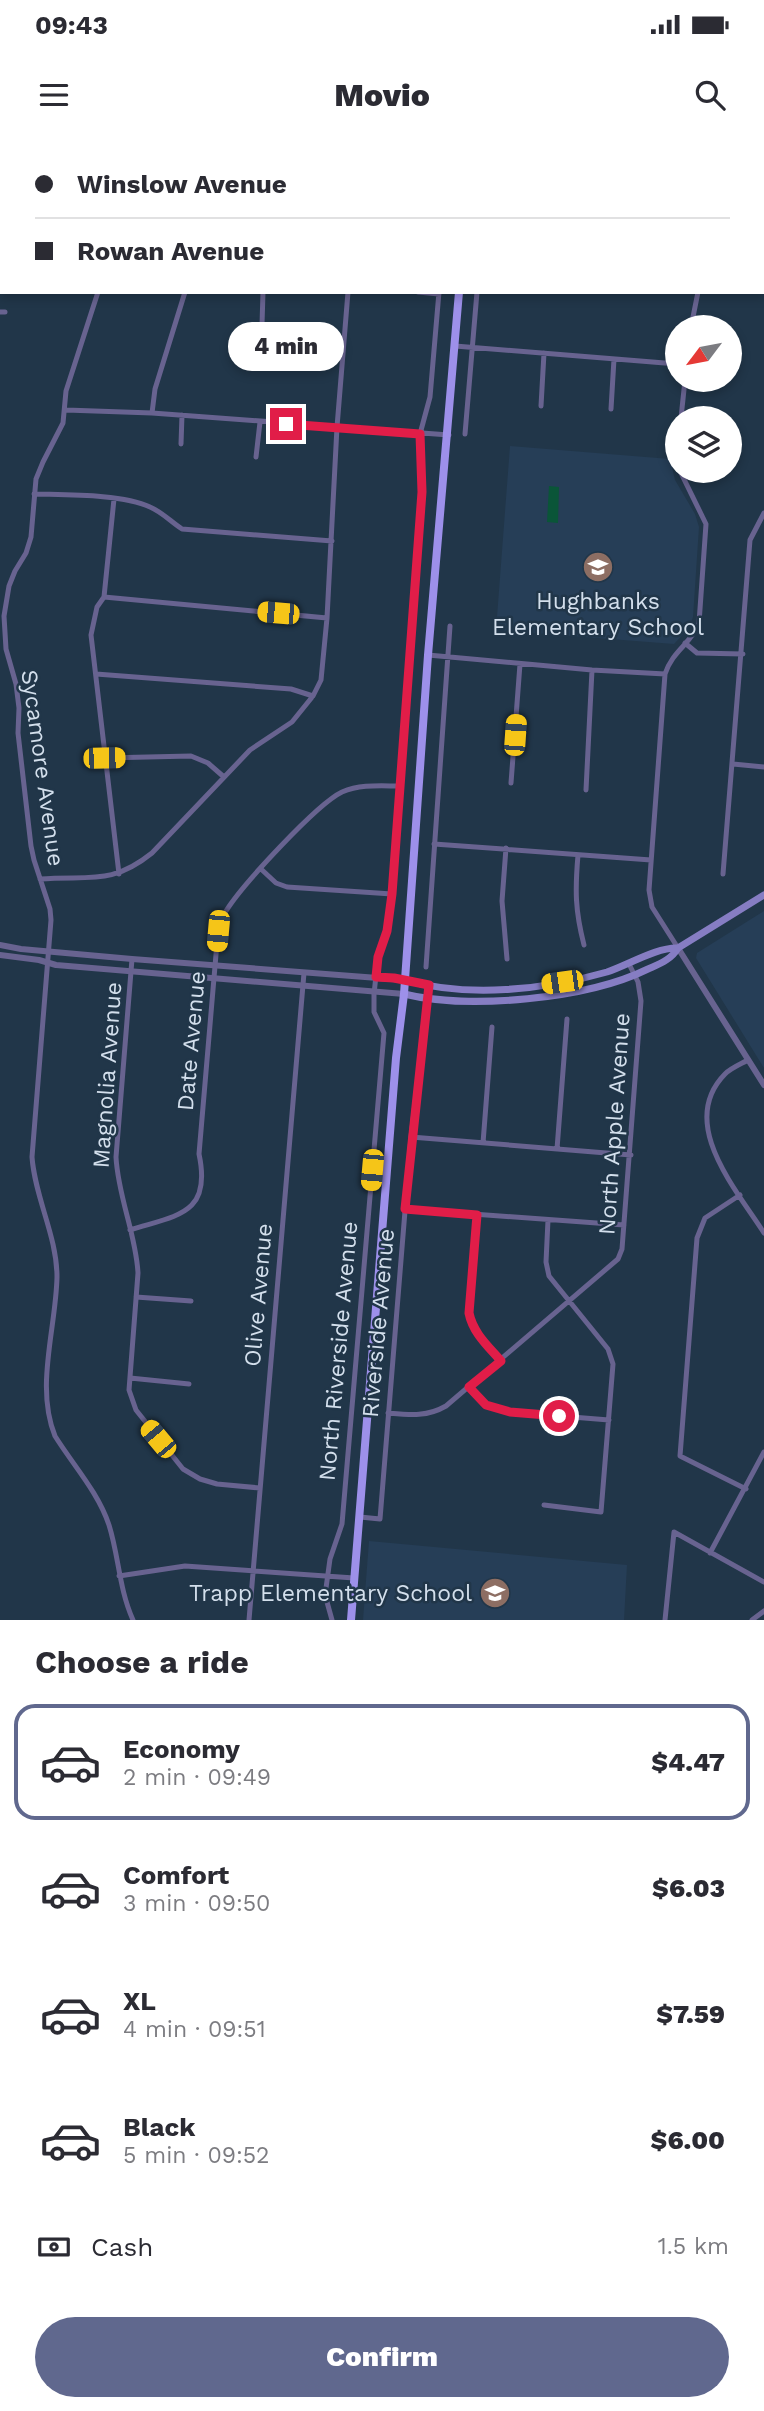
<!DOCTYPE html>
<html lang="en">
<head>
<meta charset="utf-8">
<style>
  :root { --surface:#fff; --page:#f7f7f7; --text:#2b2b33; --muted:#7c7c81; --line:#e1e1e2; --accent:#60688e }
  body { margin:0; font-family:"Work Sans",sans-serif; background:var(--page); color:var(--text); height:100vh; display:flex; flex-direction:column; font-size:26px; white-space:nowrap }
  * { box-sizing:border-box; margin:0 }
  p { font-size:23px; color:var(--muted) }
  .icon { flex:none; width:38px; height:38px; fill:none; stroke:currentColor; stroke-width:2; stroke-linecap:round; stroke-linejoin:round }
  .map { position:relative; height:1480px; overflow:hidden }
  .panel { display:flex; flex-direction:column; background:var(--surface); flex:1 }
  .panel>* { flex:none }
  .banner { position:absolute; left:0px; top:0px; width:765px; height:154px; box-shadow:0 4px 10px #0003; display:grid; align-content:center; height:154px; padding:0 35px; background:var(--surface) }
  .needle { width:46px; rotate:238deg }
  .buttons { position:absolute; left:665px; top:175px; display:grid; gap:14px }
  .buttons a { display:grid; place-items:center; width:77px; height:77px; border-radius:50%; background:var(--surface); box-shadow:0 4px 10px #0003; font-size:35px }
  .end { position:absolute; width:32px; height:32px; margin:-16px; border:9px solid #e11d48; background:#fff; box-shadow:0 0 0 4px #fff }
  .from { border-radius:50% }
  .bubble { position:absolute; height:49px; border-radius:24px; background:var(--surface); box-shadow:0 4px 10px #0003; font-size:23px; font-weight:800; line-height:49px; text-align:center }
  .car { position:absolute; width:21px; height:42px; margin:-21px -10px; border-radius:9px; box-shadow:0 0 5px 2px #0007; background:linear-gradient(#f5c518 24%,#345 0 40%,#f5c518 0 76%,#345 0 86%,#f5c518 0) }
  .banner b { display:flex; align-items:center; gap:24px; height:66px; font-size:26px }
  .banner b+b { border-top:2px solid var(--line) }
  .banner i { width:18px; height:18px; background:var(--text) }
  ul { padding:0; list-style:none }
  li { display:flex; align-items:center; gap:21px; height:116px; margin:0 14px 10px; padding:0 21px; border:4px solid transparent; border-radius:21px }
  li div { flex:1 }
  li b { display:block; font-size:26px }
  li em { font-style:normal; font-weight:800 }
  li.current { border-color:var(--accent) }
  li>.icon { width:63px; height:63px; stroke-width:1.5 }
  h2 { padding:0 35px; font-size:32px; line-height:84px }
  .pay { display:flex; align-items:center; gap:18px; height:77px; padding:0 35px; font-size:26px }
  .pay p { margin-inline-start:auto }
  .primary-button { display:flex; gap:14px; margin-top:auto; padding:14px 35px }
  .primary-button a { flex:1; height:80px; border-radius:42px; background:var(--accent); color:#fff; font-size:28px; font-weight:800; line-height:80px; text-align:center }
  .status { display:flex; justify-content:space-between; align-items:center; height:49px; padding:0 35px; background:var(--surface); direction:ltr }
  .status svg { height:19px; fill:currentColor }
  header { display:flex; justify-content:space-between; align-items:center; height:91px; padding:0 35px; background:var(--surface); font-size:32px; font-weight:800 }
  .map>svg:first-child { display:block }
  .built { fill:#263e57 }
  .green { fill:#0a5538 }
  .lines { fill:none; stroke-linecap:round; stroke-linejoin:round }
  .minor { stroke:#686390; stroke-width:5 }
  .tertiary { stroke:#686390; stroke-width:6 }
  .secondary { stroke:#867dc3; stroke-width:7 }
  .primary { stroke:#9d90ea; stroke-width:8 }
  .route { stroke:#e11d48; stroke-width:9 }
  .labels { text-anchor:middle; stroke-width:5; stroke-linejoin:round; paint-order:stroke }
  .poi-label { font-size:23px; fill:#d3dfec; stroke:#213649 }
  .street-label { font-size:23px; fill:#d3dfec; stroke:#213649 }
</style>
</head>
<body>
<div class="status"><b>09:43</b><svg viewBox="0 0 49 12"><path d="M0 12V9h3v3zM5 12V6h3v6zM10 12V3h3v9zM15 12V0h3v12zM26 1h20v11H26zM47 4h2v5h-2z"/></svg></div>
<header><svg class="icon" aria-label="menu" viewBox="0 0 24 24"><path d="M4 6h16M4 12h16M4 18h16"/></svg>Movio<svg class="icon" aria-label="search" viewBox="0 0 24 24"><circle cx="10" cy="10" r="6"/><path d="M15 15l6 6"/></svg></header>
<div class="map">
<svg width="764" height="1480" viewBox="0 0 764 1480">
  <rect width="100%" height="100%" fill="#213649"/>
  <path class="built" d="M510,306l160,13 5,21 20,34 4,13 -6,90 -4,11 -15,16 -178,-14z
    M764,771v157l-68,-110 1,-5z
    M369,1401l258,24 -3,55h-261z"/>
  <path class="green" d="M549,346l10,1 -1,36 -11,-1z"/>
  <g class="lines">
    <path class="minor" d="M137,2v-2
      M216,2v-2
      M296,2l1,-2
      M371,2v-2
      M450,2v-2
      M490,2l1,-2
      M562,2v-2
      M638,2v-2
      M711,2v-2
      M0,6h2
      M763,38h1
      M0,51h2
      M0,95h2
      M98,152l-32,99 -3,32 -20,39 -7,17 -5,58 -5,16 -11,18 -6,15 -5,30 2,33 10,35 3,24 -1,25 13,113 3,14 16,49 1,11 -19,237c3,41 25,79 25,120 -1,51 -22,110 -2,159 18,29 43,56 54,89 10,32 10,64 24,95
      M418,152l21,2
      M0,172h5
      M691,187l7,-35
      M455,206l222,18
      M261,217l2,-65
      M541,266l3,-53
      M611,269l3,-50
      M66,270l86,3 297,22
      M152,273l3,-24 30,-97
      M681,278l4,-38
      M465,294l12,-142
      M181,304l1,-29
      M256,317l4,-35
      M34,354c32,1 88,0 116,13 12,5 21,15 32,22l150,12
      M114,359l-10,98 -7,10 -6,28 28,239
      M104,457l223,21
      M685,503l12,10 46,1
      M428,515l164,15 73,4
      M96,534l195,15 22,7
      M104,618l87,-2 17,7 16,14
      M733,624l31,3
      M511,643l9,-119
      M586,650l6,-120
      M434,704l217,16
      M506,708l-4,53 5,58
      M578,715c-3,35 -3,55 6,90
      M261,729l15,14 11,4 105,7
      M723,734l27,-334 14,-27
      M40,739c49,-4 71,7 112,-26l98,-103 42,-28 21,-26 8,-16 6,-62 10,-191 11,-135
      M678,808l-26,-41 -3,-17 16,-216c8,-24 26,-30 34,-51l7,-99 -26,-53
      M132,819l-16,198c2,40 20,77 22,116l-9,117 7,20 47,59 17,10 17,5 43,4
      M426,827l24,-341
      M748,920c-7,4 -17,8 -23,14 -48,49 11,115 39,159
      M411,997l220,18
      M483,1003l9,-116
      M557,1009l10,-130
      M740,1055l-35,23 -8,20 -17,218 66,33
      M405,1069l219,16
      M477,1075l-8,98c4,20 19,33 32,48
      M130,1090c47,-15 82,-15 69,-76l19,-223c3,-7 5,-14 8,-20 16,-26 91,-107 116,-119 19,-8 38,-6 58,-6
      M136,1157l55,4
      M130,1238l59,6
      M469,1247l17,18 24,7 99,8
      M388,1273c22,2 39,4 58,-7l172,-147 4,-10 19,-248 -3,-19 -9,-18
      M544,1365l57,7 12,-148 -5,-15 -59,-73 -3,-14 2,-42
      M360,1377l20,2 31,-382 18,-152
      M710,1413l54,-101
      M119,1436l66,-10 169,12
      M249,1480l55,-647
      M332,1480l-5,-18 -1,-14 4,-29 12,-35 42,-491 -10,-21v-18l4,-37 9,-26 5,-37 31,-402 -3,-58 10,-37 9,-105
      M665,1480l9,-88 90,50
      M752,1480l12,-9"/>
    <path class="tertiary" d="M0,805l21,4 111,10 272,21
      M678,808l86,137
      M0,815l39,5 17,5 348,29"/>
    <path class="secondary" d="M404,840c64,18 140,10 203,-8 21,-7 50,-25 71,-24
      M404,854c65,16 183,5 244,-25 11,-5 23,-9 30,-21l86,-53"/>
    <path class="primary" d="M472,2v-2
      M351,1480l45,-562 8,-64 24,-339 31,-363"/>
  </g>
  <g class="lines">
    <path class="route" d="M286,284l134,10 2,58 -30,402 -5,37 -9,26 -2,20 18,1 35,7 -24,224 72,6 -8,98c4,20 19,33 32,48l-32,26 17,18 24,7 49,4"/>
  </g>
  <defs>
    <g id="school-disc" transform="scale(1.575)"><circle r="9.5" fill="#8d6e63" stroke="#213649"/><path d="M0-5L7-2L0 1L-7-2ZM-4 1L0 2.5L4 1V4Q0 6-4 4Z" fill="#fff"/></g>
  </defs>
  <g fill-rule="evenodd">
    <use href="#school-disc" x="598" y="427"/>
    <use href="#school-disc" x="495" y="1453"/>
  </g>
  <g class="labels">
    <g class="poi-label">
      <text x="598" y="469">Hughbanks<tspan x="598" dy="26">Elementary School</tspan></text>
      <text x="472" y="1461" text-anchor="end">Trapp Elementary School</text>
    </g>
    <g class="street-label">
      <text transform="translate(43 628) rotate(82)" y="8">Sycamore Avenue</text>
      <text transform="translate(191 901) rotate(-85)" y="8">Date Avenue</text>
      <text transform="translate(107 935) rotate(-86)" y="8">Magnolia Avenue</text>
      <text transform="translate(614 984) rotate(-86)" y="8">North Apple Avenue</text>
      <text transform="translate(258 1155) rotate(-85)" y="8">Olive Avenue</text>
      <text transform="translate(378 1183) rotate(-85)" y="8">Riverside Avenue</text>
      <text transform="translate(338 1211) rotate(-85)" y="8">North Riverside Avenue</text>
    </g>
  </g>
</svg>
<div class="buttons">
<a><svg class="needle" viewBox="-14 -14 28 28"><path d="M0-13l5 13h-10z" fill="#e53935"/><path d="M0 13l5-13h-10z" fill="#7c7c81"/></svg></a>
<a><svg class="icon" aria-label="layers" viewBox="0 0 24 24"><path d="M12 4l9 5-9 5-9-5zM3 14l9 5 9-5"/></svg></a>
</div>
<i class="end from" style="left:559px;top:1276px"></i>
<i class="end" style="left:286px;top:284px"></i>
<div class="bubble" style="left:228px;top:182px;width:116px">4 min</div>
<i class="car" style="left:278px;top:473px;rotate:275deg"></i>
<i class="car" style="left:515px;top:595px;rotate:4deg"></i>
<i class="car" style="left:104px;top:618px;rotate:89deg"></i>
<i class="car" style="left:218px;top:791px;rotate:185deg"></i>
<i class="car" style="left:562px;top:842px;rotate:262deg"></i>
<i class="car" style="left:372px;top:1030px;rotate:185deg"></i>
<i class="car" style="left:158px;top:1299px;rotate:320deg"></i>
<div class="banner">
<b><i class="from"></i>Winslow Avenue</b>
<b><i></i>Rowan Avenue</b>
</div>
</div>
<section class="panel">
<h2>Choose a ride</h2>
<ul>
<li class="current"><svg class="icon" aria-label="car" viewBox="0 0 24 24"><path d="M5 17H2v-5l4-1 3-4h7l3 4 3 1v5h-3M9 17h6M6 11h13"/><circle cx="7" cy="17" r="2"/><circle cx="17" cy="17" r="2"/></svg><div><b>Economy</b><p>2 min · 09:49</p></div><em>$4.47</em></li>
<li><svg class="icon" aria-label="car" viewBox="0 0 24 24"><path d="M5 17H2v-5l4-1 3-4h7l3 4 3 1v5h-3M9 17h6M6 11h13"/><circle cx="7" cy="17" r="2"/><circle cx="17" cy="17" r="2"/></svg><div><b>Comfort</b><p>3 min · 09:50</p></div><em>$6.03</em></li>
<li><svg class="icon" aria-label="car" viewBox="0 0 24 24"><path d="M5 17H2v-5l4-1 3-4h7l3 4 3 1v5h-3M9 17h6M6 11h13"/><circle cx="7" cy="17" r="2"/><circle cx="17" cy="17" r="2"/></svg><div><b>XL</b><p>4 min · 09:51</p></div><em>$7.59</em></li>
<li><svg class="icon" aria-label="car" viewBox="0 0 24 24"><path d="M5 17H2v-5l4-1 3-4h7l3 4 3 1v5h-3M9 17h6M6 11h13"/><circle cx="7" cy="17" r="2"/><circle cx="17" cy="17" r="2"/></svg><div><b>Black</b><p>5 min · 09:52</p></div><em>$6.00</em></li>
</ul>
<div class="pay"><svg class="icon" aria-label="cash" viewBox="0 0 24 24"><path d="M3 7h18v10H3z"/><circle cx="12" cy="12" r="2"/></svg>Cash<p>1.5 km</p></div>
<div class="primary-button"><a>Confirm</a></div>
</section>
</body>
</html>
